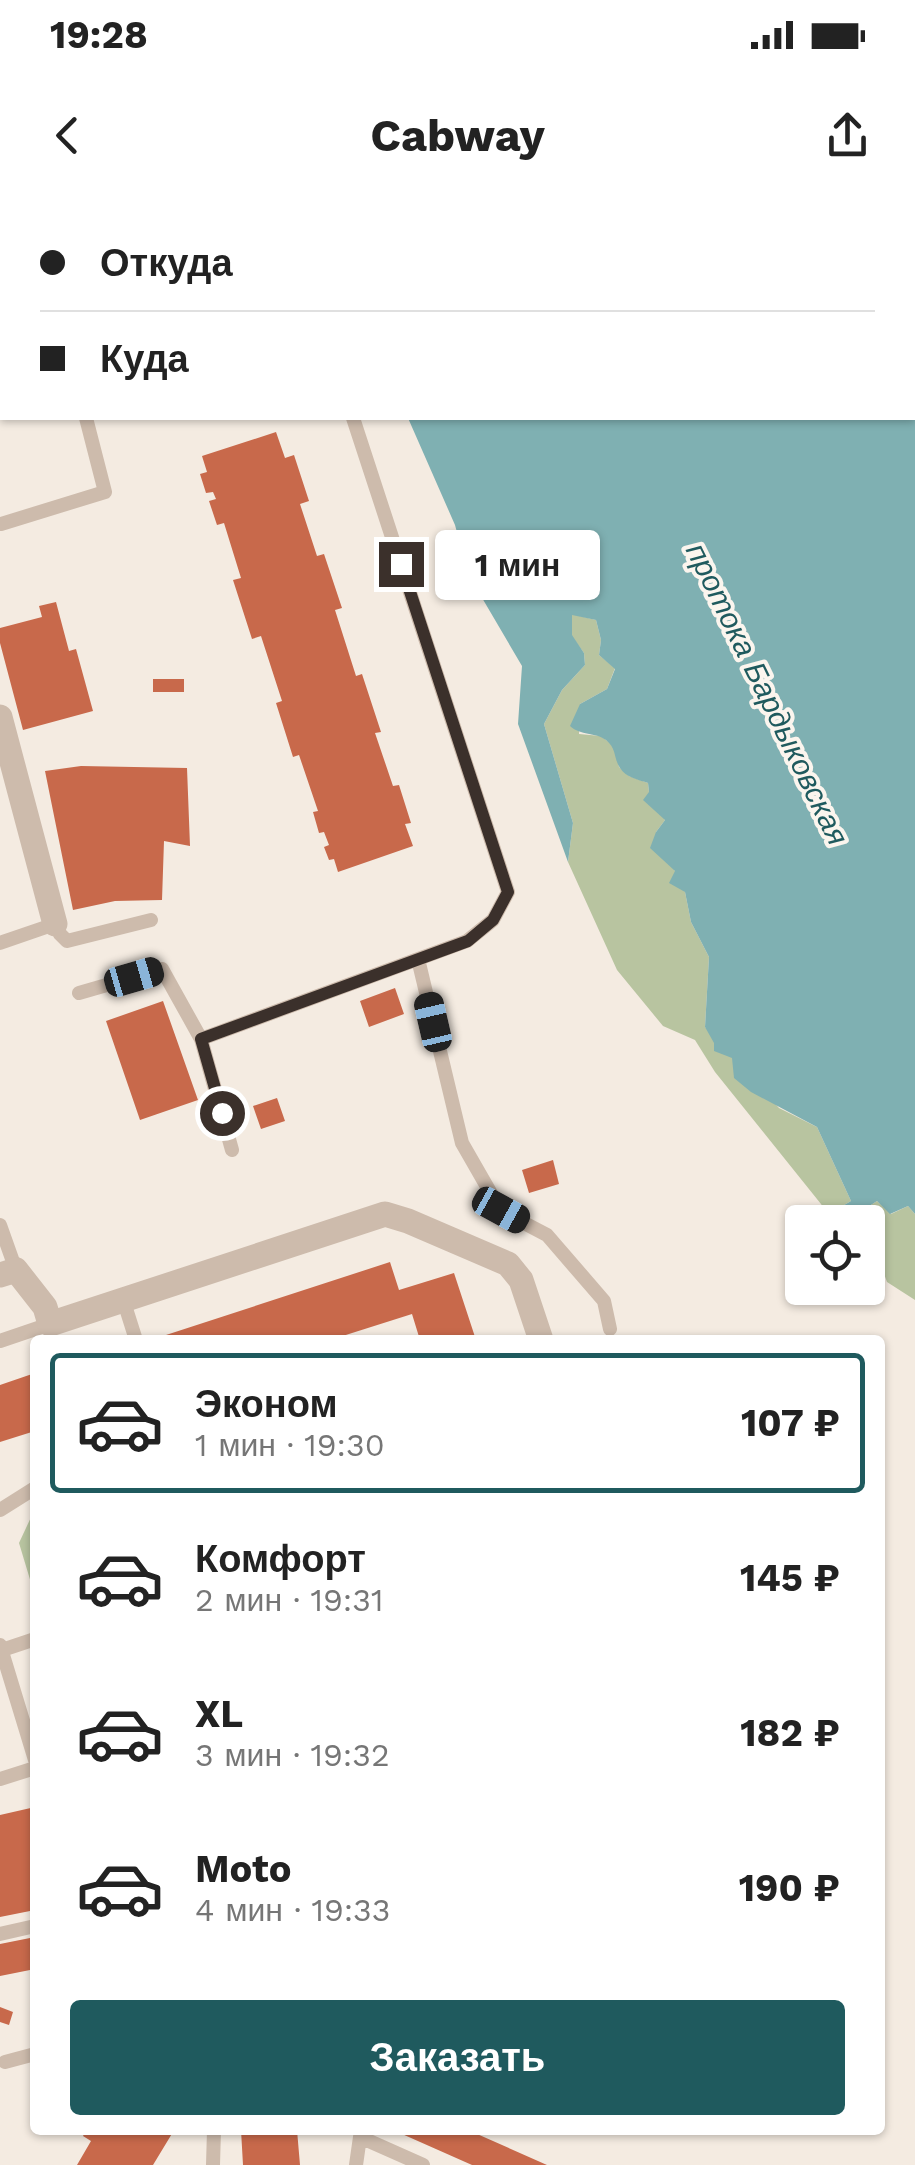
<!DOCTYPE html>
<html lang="ru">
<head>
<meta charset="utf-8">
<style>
  :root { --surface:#fff; --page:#f6f6f6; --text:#222; --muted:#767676; --line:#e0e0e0; --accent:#1f5a5e }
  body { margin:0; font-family:"Work Sans",sans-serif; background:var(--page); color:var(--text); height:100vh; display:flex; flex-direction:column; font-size:38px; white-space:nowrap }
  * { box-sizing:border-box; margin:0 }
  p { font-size:32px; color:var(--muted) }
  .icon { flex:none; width:55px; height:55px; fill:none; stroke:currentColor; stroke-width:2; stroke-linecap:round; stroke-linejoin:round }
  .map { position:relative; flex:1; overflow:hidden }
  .sheet { position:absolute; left:30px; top:1135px; width:855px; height:800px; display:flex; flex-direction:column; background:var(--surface); border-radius:10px; box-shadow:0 2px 8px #0004 }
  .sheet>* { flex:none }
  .banner { position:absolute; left:0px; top:0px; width:915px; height:220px; box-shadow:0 2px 8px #0004; display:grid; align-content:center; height:220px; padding:0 40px; background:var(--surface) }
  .controls { position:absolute; left:785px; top:1005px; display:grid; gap:20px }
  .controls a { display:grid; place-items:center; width:100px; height:100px; border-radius:10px; background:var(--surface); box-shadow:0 2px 8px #0004; font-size:50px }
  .end { position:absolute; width:45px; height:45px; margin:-22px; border:12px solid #3b302b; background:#fff; box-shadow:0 0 0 5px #fff }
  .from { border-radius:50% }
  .bubble { position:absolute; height:70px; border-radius:10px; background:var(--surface); box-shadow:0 2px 8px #0004; font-size:32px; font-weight:700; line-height:70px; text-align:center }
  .car { position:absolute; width:30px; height:60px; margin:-30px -15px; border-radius:12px; box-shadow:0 0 8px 2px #0007; background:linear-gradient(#222 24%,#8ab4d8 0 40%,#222 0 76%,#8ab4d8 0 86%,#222 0) }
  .banner b { display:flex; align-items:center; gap:35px; height:95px; font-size:38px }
  .banner b+b { border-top:2px solid var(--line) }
  .banner i { width:25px; height:25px; background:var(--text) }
  ul { padding:18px 0 0; list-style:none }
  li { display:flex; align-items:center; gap:30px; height:140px; margin:0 20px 15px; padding:0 20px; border:5px solid transparent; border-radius:10px }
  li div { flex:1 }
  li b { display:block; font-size:38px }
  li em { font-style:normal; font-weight:700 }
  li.active { border-color:var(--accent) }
  li>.icon { width:90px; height:90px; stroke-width:1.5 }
  .cta { display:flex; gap:20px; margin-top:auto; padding:20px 40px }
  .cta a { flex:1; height:115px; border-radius:10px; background:var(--accent); color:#fff; font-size:40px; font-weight:700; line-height:115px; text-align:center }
  .status { display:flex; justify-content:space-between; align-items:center; height:70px; padding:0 50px; background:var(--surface); direction:ltr }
  .status svg { height:28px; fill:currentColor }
  header { display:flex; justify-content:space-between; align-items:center; height:130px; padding:0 40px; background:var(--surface); font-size:45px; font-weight:700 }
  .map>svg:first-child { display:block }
  .green { fill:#b8c4a0 }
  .water { fill:#7fb0b2 }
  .building { fill:#c8694b }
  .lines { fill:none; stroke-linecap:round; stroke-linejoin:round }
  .service { stroke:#cdbbac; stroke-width:14 }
  .minor { stroke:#cdbbac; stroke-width:25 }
  .route { stroke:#3b302b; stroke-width:12 }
  .labels { text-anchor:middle; stroke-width:8; stroke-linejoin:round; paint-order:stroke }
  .water-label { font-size:30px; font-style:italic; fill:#1f5a5e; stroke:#fbf5ee }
</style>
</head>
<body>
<div class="status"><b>19:28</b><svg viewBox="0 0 49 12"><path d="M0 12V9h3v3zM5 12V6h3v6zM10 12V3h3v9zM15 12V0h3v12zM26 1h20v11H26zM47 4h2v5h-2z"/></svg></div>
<header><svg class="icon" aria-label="back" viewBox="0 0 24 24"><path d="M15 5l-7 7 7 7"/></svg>Cabway<svg class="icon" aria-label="share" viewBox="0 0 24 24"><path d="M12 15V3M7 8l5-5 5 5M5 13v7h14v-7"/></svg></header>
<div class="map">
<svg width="915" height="1965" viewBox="0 0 915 1965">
  <rect width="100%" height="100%" fill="#f4ebe1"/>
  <path class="green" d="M572,414l24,6 5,20 -2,15 16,13 -8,21 -27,15 -1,30 22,2 14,11 4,20 10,9 19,7 1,9 16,28 -9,12 29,60 6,30 18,35 -4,70 74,81 38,19 34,74 -22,13 -114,-142 -20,-32 -32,-14 -46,-56 -49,-108 5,-39 -29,-99 18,-34 23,-25 -1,-12 -13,-18z
    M877,1001l14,13 17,-8 7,8v86l-28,-18 -8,-22 -11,-4v-34h-18l7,-8z
    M33,1313l2,6v77l-16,-53z"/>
  <path class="water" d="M320,0h483l1,2h-484z
    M913,172l2,6v836l-7,-8 -18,8 -13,-13 -20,13 -7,8h-11l-10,-8 22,-13 -34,-74 -66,-35 -17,-14 -2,-20 -18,-7v-8l-9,-16 4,-70 -18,-35 -6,-30 -16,-9 6,-12 -25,-23 6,-16 9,-12 -22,-20 6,-8 -1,-9c-9,-3 -23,-6 -28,-15 -7,-11 -3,-19 -14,-28 -11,-8 -25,-4 -36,-14l10,-22 27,-15 8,-20 -16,-14 2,-15 -5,-20 -24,-5v20l12,18 1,12 -23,25 -18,34 29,99 -5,39 -50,-138 4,-58 -44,-75 -13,-29 -10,-37 -47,-107h504z"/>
  <path class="building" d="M276,232l9,26 9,-3 15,46 -9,3 17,52 7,-2 18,54 -7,2 21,66 6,-2 19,58 -6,1 18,53 6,-1 12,38 -6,1 8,22 -75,26 -4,-13 -5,1 -5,-13 5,-2 -5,-13 -5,1 -6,-21 5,-1 -19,-56 -6,2 -17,-54 6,-2 -21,-65 -9,3 -19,-59 8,-2 -17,-55 -7,2 -8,-24 7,-2 -3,-7 -7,1 -6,-19 7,-2 -5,-16z
    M56,402l13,49 7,-2 17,62 -70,19 -23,-87v-15l42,-11 -3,-11z
    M153,479h31v13h-31z
    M81,566l106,2 3,78 -26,-5 -2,59 -47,1 -42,9 -28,-139z
    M395,788l9,26 -35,13 -9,-26z
    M163,801l35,99 -58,20 -34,-99z
    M277,898l8,23 -24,8 -8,-23z
    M553,960l6,24 -30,9 -7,-23z
    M390,1062l9,28 55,-17 22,67h-56l-8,-26 -82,26h-162l-2,-5z
    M35,1173v58l-35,11v-57z
    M35,1607v103l-35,7v-102z
    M35,1737v32l-35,7v-32z
    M0,1807l13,5 -4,13 -9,-3z
    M86,1930h85l2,2 -20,33h-76l14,-24 -8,-5z
    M241,1930h56l3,35h-57z
    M393,1930h75l79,35h-75z"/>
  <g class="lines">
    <path class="service" d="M83,0l1,2
      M912,17l3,-2
      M0,135l2,-1
      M0,211h2
      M1,324l104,-32 -19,-74
      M0,743l55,-19 5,10 7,7 84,-21
      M418,759l44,184 39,68 46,24 57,66 6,28
      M79,793l83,-24 39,70 31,111
      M201,839l266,-98 26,-21 15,-28 -155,-474
      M0,1025l16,45
      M123,1099l13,41
      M0,1141l50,-17
      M0,1310l35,-22
      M0,1445l35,115
      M2,1450l33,-11
      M0,1579l35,-11
      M0,1734l35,-8
      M5,1862l30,-8
      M213,1965l1,-35
      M356,1965l4,-28 63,28"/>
    <path class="minor" d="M239,0v2
      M0,517l55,207
      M0,1075l16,-5 29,37 5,17 335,-110 23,7 100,43 13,16 20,60"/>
  </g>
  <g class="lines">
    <path class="route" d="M222,913l-21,-74 267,-98 25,-21 15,-28 -107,-328"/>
  </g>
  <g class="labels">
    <g class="water-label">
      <text transform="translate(767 494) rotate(64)" y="10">протока Бардыковская</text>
    </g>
  </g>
</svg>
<div class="controls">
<a><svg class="icon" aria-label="locate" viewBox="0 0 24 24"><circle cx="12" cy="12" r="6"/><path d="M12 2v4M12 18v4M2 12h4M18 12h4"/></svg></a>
</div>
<i class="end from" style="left:222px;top:913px"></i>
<i class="end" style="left:401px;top:364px"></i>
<div class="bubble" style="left:435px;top:330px;width:165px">1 мин</div>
<i class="car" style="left:134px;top:777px;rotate:74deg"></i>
<i class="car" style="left:433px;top:822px;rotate:347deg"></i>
<i class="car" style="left:501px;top:1010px;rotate:119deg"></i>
<div class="banner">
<b><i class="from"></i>Откуда</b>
<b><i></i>Куда</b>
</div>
<section class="sheet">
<ul>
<li class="active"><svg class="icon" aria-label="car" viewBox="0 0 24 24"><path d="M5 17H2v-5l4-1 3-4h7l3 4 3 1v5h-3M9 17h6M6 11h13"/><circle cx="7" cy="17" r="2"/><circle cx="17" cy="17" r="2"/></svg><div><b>Эконом</b><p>1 мин · 19:30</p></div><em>107 ₽</em></li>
<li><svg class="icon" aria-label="car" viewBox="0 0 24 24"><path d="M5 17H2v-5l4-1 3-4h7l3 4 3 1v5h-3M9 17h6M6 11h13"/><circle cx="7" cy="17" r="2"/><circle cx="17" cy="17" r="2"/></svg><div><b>Комфорт</b><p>2 мин · 19:31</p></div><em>145 ₽</em></li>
<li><svg class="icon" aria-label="car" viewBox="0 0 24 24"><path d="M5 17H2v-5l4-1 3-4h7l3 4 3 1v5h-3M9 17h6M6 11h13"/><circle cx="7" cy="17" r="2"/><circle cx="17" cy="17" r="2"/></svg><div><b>XL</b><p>3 мин · 19:32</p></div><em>182 ₽</em></li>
<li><svg class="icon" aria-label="car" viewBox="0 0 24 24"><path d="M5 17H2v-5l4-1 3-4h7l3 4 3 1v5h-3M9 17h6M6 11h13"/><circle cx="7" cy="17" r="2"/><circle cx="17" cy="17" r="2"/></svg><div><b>Moto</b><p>4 мин · 19:33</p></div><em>190 ₽</em></li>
</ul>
<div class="cta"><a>Заказать</a></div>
</section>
</div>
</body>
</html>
